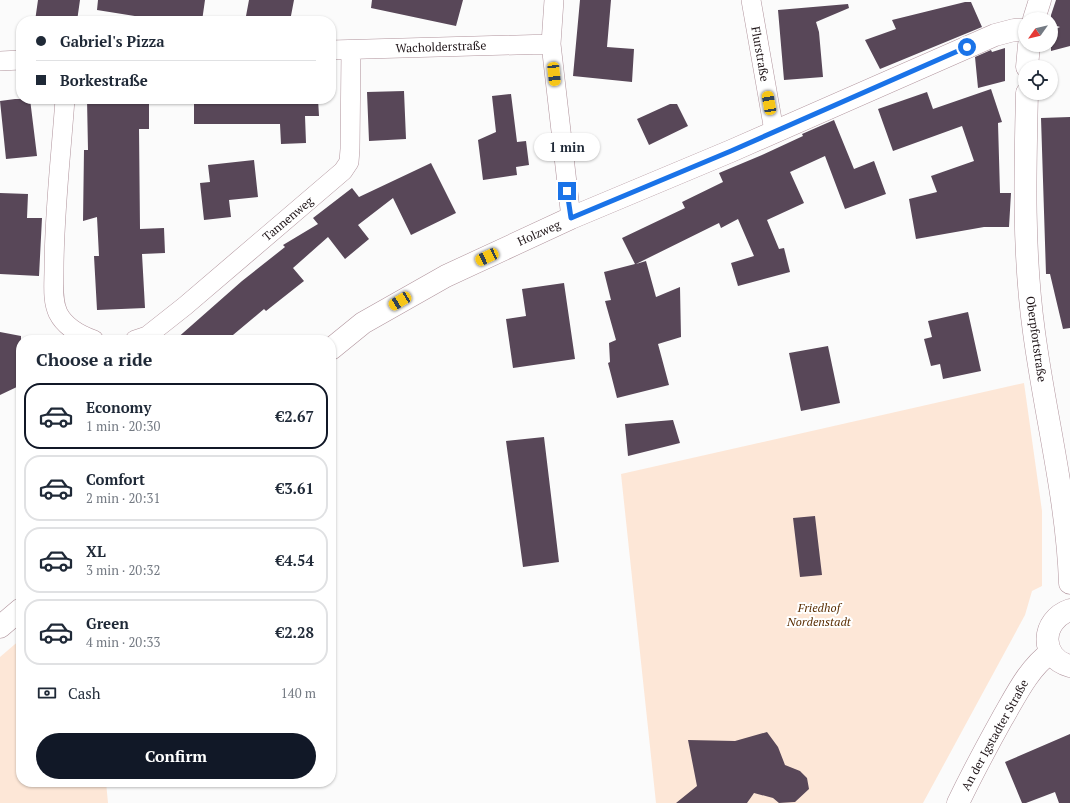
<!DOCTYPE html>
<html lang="en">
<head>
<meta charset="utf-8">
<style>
  :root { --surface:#fff; --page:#f6f6f7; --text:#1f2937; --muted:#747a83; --line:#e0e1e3; --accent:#111827 }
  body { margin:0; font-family:"PT Serif",serif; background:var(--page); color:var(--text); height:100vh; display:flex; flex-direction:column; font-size:15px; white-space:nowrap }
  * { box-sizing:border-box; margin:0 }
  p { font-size:13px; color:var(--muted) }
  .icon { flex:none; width:22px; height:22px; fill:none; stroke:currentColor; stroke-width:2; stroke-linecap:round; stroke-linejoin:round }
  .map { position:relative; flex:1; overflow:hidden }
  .drawer { position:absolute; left:16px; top:335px; width:320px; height:452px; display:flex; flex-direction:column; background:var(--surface); border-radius:16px; box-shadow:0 1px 3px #0004 }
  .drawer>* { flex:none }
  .guide { position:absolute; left:16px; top:16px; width:320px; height:88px; border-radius:16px; box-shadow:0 1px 3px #0004; display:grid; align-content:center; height:88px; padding:0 20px; background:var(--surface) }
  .needle { width:26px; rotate:236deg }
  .buttons { position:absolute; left:1018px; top:12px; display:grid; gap:8px }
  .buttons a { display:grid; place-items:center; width:40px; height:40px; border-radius:50%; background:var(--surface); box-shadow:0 1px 3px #0004; font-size:20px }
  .end { position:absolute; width:18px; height:18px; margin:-9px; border:5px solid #1a73e8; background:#fff; box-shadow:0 0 0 2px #fff }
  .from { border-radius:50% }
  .bubble { position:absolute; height:28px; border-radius:14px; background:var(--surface); box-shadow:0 1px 3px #0004; font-size:13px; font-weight:700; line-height:28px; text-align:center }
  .car { position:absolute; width:12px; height:24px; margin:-12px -6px; border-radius:5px; box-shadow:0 0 3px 1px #0007; background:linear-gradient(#f5c518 24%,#345 0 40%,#f5c518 0 76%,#345 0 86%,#f5c518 0) }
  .guide b { display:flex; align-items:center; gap:14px; height:38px; font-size:15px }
  .guide b+b { border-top:1px solid var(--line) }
  .guide i { width:10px; height:10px; background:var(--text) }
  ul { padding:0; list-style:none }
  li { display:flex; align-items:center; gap:12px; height:66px; margin:0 8px 6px; padding:0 12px; border:2px solid var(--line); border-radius:16px }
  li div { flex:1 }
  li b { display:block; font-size:15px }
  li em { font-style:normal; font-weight:700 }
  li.current { border-color:var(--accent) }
  li>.icon { width:36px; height:36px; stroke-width:1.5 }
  h2 { padding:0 20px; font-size:18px; line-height:48px }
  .pay { display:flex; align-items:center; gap:10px; height:44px; padding:0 20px; font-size:15px }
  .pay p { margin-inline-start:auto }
  .primary-button { display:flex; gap:8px; margin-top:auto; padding:8px 20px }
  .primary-button a { flex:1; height:46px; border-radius:24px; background:var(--accent); color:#fff; font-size:16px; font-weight:700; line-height:46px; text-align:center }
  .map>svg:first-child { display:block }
  .green { fill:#fde7d7 }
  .building { fill:#584758 }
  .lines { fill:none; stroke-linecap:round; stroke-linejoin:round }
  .minor-casing { stroke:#b0939c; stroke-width:20 }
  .tertiary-casing { stroke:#b0939c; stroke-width:23 }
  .secondary-casing { stroke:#b0939c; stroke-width:23 }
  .minor { stroke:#fff; stroke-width:19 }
  .tertiary { stroke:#fff; stroke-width:22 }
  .secondary { stroke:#fff; stroke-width:22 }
  .route { stroke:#1a73e8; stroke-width:5 }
  .labels { text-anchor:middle; stroke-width:4; stroke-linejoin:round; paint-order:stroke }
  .street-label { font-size:12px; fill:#201619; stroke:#fff }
  .park-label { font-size:12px; font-style:italic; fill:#5b2f04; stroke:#fff }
</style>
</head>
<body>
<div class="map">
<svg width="1070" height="803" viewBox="0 0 1070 803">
  <rect width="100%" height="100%" fill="#fbfbfb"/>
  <path class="green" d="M1024,383l18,128v75l-10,5 -7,24 -102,188h-267l-35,-329z
    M21,639v143h85l2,21h-108v-146z"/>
  <path class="building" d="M38,0h42l-3,21h-42z
    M98,0h107l-3,21h-36l-69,-11z
    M249,0h45l-4,21h-14l-30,-5z
    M372,0h91l-7,26 -85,-18z
    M580,0h31l-4,47 27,2 -2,33 -59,-6z
    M1056,0h14v46l-19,5v-20l9,-4 -9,-3v-9z
    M965,2h6l11,25 -102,42 -15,-29 31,-11 -4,-9z
    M848,4l1,4 -33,14 3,10 4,45 -39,3 -6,-70z
    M1005,48v33l-27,7 -3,-31 16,-7 1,2z
    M991,89l11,33 -4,1 2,70h11l-2,34h-25l-68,12 -7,-40 28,-7 -6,-16 43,-15 -12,-35 -69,25 -15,-42 49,-17 6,17z
    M404,91l2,48 -37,2 -2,-49z
    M511,94l6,48 9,-1 3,24 -13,2 1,8 -34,5 -5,-40 18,-8 -4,-36z
    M15,99h15l7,57 -31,3 -6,-58z
    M87,99h62v30h-10l1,100 24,-1 1,25 -23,1 3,54 -48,2 -3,-54h5l-2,-39 -14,4 1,-71h4z
    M194,99h124l1,17h-14l1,27 -25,1 -1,-20h-86z
    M670,104h7l11,22 -39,19 -12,-26z
    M1070,117v211l-7,1 -13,-55h-4l-5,-156z
    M834,120l20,49 20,-8 12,33 -41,15 -20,-53 -35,16 14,31 -37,17 12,29 5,-1 6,24 -52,14 -7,-23 23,-7 -16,-37 -17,9 -2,-5 -83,41 10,-3 10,36 24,-10 1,50 -23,7 11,41 -52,13 -9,-35 2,-1 -1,-19 7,-3 -11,-39 6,-1 -7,-28 31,-8 -13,-26 63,-30 -3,-6 41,-20 -4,-9 43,-18 41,-19 -1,-2z
    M254,160l4,37 -29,3 2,17 -27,3 -4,-37 10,-1 -2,-17z
    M431,163l25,50 -45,22 -18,-37 -35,27 11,14 -24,20 -17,-22 -35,31 11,13 -38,30 -2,-2 -37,31h-52l67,-59 43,-34 -2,-2 35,-21 -5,-6 39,-30 7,9z
    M0,193l28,1 -1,24h15l-3,58 -39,-2z
    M564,283l11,76 -62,9 -7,-49 20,-3 -4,-27z
    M968,312l13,59 -38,8 -3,-15 -9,2 -7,-27 8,-2 -4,-16z
    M0,332l21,4v49l-21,10z
    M828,346l12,57 -39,8 -12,-58z
    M673,420l7,23 -52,13 -3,-32z
    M544,437l15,125 -36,5 -17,-126z
    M815,516l7,59 -22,2 -7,-59z
    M767,732l11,15 7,18 15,6 7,7 2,11 -14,13 -16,1 -6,-5 -19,-5 -7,10h-71l21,-17 -9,-46 47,1z
    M1070,734v69h-11l-4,-11 -29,11h-4l-17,-41z"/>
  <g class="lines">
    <g class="minor-casing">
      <path id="minor" d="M554,0l-3,44 20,174
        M751,0l23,131
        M331,50l220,-6
        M0,61l21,-1
        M65,99c-4,57 -11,114 -11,171 0,14 -2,30 4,43 7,14 22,22 36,27
        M135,340l12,-4 38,-30 158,-135 6,-9 1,-13 1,-99"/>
    </g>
    <g class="tertiary-casing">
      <path id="tertiary" d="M1027,67l2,-22
        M1027,93c-2,80 -4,160 7,239 11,83 33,166 36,251
        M1070,610c-29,10 -31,48 0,56
        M958,803c14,-29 29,-57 44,-84 14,-24 26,-50 49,-67"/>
    </g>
    <g class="secondary-casing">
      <path id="secondary" d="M1034,19l6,-19
        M331,349l32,-26 83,-47 125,-58 160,-67 264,-116 19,-5h11
        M0,627l21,-18"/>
    </g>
    <use href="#minor" class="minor"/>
    <use href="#tertiary" class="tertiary"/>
    <use href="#secondary" class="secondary"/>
  </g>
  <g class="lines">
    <path class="route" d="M567,191l4,27 160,-67 236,-104"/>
  </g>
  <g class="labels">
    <g class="street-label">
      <text transform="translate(441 47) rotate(-2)" y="4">Wacholderstraße</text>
      <text transform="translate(760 54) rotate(80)" y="4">Flurstraße</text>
      <text transform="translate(288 219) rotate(-40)" y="4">Tannenweg</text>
      <text transform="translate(539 233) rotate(-24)" y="4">Holzweg</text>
      <text transform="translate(1036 339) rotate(82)" y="4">Oberpfortstraße</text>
      <text transform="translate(995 735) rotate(-61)" y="4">An der Igstadter Straße</text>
    </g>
    <g class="park-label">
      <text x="819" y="612">Friedhof<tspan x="819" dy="14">Nordenstadt</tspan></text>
    </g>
  </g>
</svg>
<div class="buttons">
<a><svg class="needle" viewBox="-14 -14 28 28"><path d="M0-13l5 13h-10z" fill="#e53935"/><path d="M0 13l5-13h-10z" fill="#747a83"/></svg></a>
<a><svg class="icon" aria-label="locate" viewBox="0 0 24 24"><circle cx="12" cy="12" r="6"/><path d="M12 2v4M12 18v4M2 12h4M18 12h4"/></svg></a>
</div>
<i class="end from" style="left:967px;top:47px"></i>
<i class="end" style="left:567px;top:191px"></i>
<div class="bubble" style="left:534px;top:133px;width:66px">1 min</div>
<i class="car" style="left:554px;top:74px;rotate:174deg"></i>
<i class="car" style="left:769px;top:103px;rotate:350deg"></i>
<i class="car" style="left:487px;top:257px;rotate:245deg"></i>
<i class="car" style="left:400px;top:301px;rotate:239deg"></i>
<div class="guide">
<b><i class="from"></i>Gabriel's Pizza</b>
<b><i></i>Borkestraße</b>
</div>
<section class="drawer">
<h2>Choose a ride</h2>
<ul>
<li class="current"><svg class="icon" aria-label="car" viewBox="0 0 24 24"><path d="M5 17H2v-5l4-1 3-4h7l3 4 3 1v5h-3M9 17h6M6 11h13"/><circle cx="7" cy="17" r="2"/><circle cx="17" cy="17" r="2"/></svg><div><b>Economy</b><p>1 min · 20:30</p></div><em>€2.67</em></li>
<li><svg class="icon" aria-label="car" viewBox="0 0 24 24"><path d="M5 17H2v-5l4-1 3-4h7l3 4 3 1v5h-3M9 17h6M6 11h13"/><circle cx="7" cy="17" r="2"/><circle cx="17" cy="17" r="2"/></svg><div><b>Comfort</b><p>2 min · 20:31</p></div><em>€3.61</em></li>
<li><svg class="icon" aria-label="car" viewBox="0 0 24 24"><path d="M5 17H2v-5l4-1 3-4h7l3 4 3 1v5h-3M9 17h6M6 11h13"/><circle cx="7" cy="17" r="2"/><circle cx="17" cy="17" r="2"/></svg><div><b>XL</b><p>3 min · 20:32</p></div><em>€4.54</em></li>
<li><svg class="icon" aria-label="car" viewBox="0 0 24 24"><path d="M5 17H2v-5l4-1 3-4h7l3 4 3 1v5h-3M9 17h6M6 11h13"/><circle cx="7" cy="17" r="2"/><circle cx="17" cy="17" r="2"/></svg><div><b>Green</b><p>4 min · 20:33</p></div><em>€2.28</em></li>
</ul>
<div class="pay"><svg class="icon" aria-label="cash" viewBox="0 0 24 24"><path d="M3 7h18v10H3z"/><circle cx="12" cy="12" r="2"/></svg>Cash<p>140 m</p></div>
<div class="primary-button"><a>Confirm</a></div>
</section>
</div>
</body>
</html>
